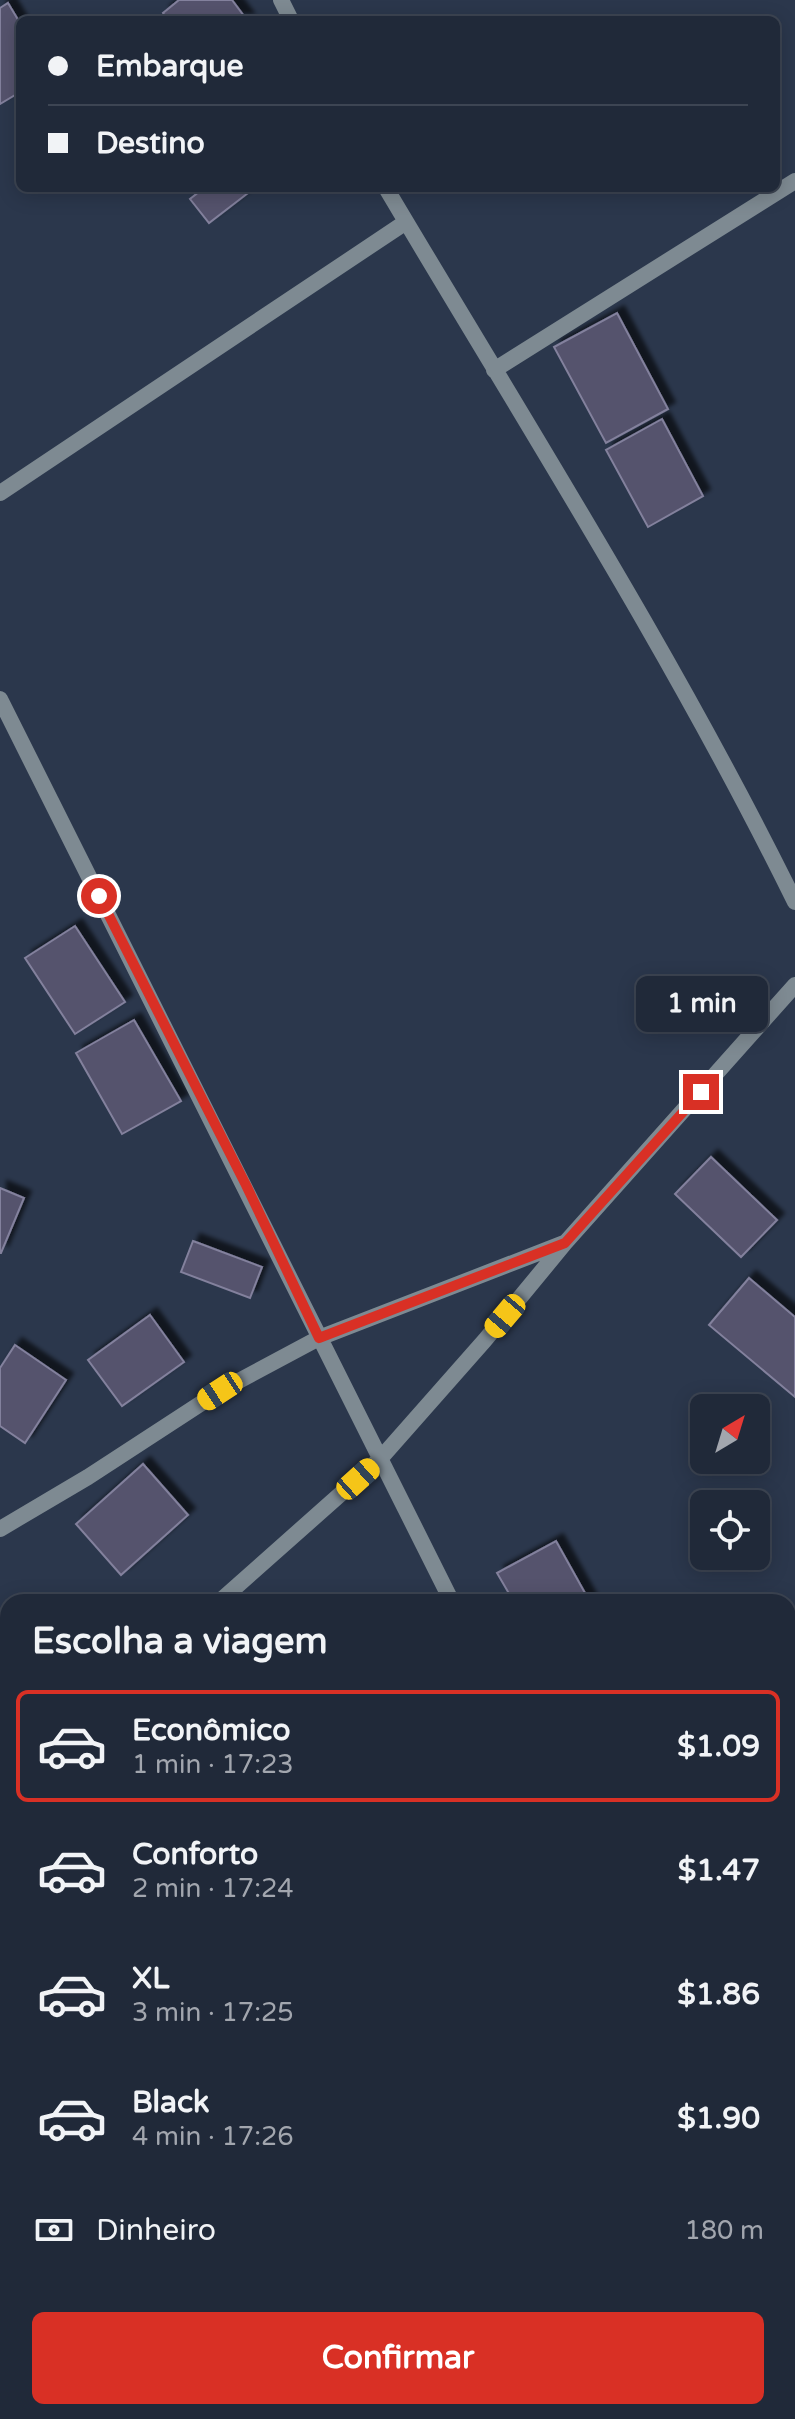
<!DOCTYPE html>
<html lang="pt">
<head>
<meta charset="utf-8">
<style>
  :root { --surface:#202939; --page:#283141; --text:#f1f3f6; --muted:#a2a6ae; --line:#3d4553; --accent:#d93025 }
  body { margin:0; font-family:"Varela Round",sans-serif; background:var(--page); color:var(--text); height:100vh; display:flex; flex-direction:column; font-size:30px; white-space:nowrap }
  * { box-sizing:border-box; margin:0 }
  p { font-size:26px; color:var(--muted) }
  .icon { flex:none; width:44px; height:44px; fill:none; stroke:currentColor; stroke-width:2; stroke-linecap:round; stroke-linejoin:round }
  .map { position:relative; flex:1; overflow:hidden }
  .drawer { position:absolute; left:0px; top:1594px; width:796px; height:826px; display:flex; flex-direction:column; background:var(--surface); border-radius:24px 24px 0 0; box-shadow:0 4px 20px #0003,0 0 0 2px var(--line) }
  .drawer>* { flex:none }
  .hud { position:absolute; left:16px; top:16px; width:764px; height:176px; border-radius:12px; box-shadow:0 4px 20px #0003,0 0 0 2px var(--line); display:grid; align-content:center; height:176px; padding:0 32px; background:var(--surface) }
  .needle { width:52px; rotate:38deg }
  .controls { position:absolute; left:690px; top:1394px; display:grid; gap:16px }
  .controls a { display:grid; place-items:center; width:80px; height:80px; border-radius:12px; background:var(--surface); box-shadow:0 4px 20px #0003,0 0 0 2px var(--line); font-size:40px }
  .end { position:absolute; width:36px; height:36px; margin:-18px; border:10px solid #d93025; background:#fff; box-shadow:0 0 0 4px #fff }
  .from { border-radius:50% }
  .bubble { position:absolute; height:56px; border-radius:12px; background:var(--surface); box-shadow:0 4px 20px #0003,0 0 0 2px var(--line); font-size:26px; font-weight:800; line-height:56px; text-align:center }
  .car { position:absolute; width:24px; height:48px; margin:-24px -12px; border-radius:10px; box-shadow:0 0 6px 2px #0007; background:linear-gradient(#f5c518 24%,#345 0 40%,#f5c518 0 76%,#345 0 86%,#f5c518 0) }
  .hud b { display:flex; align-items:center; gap:28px; height:76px; font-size:30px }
  .hud b+b { border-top:2px solid var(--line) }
  .hud i { width:20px; height:20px; background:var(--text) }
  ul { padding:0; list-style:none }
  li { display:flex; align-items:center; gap:24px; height:112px; margin:0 16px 12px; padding:0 16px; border:4px solid transparent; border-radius:12px }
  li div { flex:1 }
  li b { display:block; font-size:30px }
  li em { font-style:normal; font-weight:800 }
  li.active { border-color:var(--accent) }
  li>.icon { width:72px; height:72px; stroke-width:1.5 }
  h2 { padding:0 32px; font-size:36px; line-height:96px }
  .pay { display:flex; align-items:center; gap:20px; height:88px; padding:0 32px; font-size:30px }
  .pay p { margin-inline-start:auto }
  .primary-button { display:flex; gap:16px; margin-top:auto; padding:16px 32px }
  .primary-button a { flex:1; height:92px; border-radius:12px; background:var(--accent); color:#fff; font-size:32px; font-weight:800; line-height:92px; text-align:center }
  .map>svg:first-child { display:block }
  .building { fill:#55536d; stroke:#83819d; stroke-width:2; filter:url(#shadow) }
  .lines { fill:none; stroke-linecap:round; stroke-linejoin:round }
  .minor { stroke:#7e8a92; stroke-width:16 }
  .route { stroke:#d93025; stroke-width:10 }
</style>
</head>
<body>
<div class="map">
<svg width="795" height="2419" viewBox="0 0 795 2419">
  <defs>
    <filter id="shadow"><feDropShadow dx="7" dy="-7" stdDeviation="2" flood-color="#0009"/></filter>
  </defs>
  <rect width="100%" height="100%" fill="#2b374c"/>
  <path class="building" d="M179,0h53l15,20h-79l-5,-7z
    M8,3l12,20v69l-20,12v-96z
    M204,188h46l2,2 -43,33 -19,-24z
    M617,313l51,96 -62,34 -52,-96z
    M662,419l41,77 -55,31 -42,-77z
    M75,926l50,76 -50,32 -50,-76z
    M134,1020l47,81 -59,33 -46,-81z
    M711,1157l66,63 -36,37 -66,-63z
    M0,1188l24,10 -23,55h-1z
    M193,1241l69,26 -12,31 -69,-26z
    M749,1278l46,39v80l-86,-72z
    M150,1315l34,47 -62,44 -34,-46z
    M15,1345l51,35 -41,63 -25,-17v-58z
    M143,1464l45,51 -67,60 -45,-51z
    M556,1541l34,61h-76l-17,-29z
    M0,1880l8,9v16l-8,8z
    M788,1989l7,7v79l-7,8z
    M795,2100v29l-7,-12v-13z
    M8,2202v68l-8,7v-68z
    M795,2359v53l-13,7h-13l-4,-7h23v-49z"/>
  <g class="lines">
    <path class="minor" d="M281,0l10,20
      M386,188c140,236 288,468 409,714
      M494,370l301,-189
      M0,493l406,-271
      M0,699c153,300 302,602 452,903
      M0,1529l88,-52 132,-86 99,-53 245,-95
      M219,1602l161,-143 105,-119 80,-97 230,-258
      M788,2237l7,15
      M788,2273l7,-3
      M521,2412l6,7
      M441,2419l18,-7"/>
  </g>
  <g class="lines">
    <path class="route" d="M99,896l147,289 73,153 246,-95 136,-151"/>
  </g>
</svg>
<div class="controls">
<a><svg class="needle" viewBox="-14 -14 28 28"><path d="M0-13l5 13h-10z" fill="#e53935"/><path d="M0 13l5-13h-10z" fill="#a2a6ae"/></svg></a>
<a><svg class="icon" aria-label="locate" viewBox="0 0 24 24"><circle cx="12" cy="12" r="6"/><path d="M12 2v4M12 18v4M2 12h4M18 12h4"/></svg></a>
</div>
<i class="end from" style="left:99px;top:896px"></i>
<i class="end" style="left:701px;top:1092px"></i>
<div class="bubble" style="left:636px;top:976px;width:132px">1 min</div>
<i class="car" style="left:505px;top:1316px;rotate:220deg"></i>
<i class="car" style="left:220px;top:1391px;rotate:237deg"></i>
<i class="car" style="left:358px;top:1479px;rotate:48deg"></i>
<div class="hud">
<b><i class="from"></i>Embarque</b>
<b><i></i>Destino</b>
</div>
<section class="drawer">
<h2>Escolha a viagem</h2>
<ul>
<li class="active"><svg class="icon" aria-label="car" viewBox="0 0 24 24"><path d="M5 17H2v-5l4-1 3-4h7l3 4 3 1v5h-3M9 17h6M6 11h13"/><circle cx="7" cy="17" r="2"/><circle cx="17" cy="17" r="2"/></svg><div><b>Econômico</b><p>1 min · 17:23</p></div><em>$1.09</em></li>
<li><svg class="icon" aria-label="car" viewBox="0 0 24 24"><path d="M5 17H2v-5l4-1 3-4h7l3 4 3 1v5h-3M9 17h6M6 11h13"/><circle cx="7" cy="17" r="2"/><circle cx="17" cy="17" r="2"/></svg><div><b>Conforto</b><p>2 min · 17:24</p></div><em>$1.47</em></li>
<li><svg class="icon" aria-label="car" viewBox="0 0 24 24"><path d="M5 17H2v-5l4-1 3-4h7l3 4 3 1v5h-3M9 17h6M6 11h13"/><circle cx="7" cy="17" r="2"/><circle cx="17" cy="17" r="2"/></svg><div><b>XL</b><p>3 min · 17:25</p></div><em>$1.86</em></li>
<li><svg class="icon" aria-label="car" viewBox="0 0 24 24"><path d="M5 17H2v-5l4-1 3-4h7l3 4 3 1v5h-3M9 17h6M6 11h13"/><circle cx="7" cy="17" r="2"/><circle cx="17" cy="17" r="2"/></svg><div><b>Black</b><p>4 min · 17:26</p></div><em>$1.90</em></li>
</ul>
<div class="pay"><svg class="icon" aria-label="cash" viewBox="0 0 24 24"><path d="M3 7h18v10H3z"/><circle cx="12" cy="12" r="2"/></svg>Dinheiro<p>180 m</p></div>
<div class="primary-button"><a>Confirmar</a></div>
</section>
</div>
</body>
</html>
